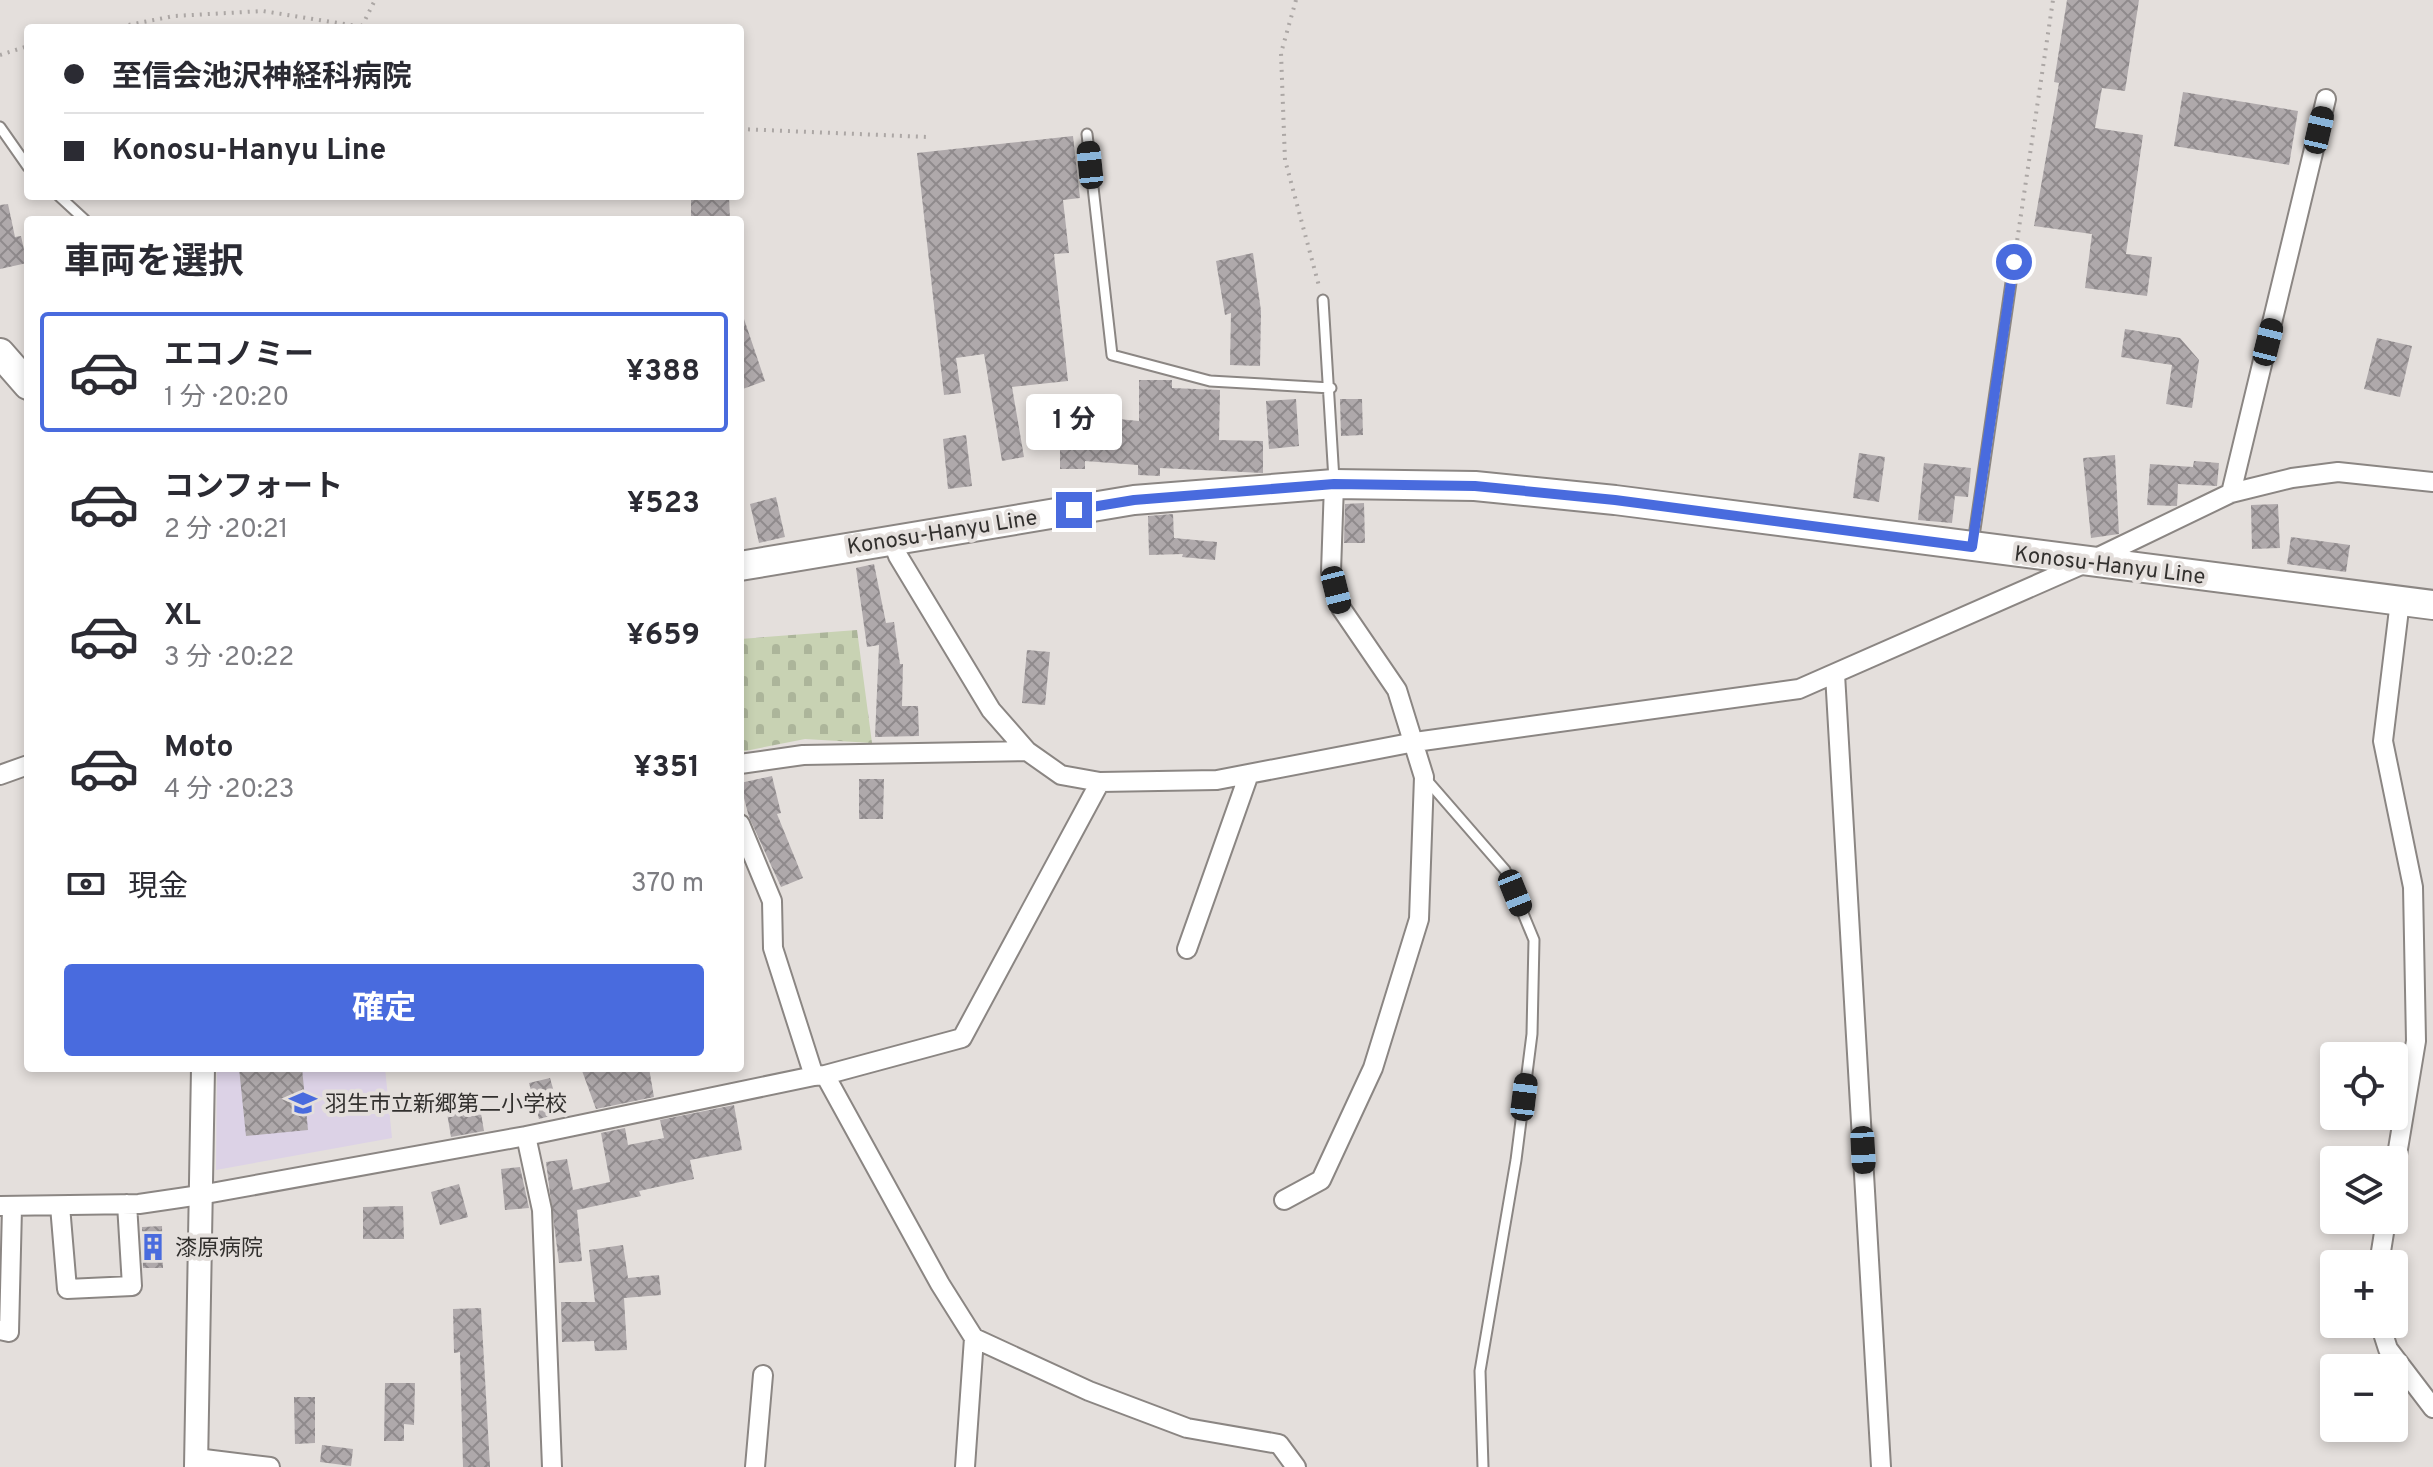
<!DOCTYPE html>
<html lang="ja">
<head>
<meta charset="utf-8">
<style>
  :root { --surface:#fff; --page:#f2f2f3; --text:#2b2b33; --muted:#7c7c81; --line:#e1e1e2; --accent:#496bde }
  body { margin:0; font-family:Overpass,"Noto Sans JP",sans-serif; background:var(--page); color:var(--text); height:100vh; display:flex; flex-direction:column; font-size:30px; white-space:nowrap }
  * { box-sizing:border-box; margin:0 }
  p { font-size:26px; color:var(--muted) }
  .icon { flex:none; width:44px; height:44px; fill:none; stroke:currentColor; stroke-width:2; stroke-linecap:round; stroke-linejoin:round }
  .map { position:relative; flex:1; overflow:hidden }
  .sheet { position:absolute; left:24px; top:216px; width:720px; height:856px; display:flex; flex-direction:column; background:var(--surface); border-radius:8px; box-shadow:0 4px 12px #0003 }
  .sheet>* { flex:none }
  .guide { position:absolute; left:24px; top:24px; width:720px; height:176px; border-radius:8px; box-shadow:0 4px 12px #0003; display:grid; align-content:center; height:176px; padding:0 40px; background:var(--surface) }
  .controls { position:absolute; left:2320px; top:1042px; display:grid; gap:16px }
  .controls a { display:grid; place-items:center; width:88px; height:88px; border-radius:8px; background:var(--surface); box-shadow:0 4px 12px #0003; font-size:40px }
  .end { position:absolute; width:36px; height:36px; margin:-18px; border:10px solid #496bde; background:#fff; box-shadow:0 0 0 4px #fff }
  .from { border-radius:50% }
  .bubble { position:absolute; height:56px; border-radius:8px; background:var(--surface); box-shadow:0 4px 12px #0003; font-size:26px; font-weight:700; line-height:56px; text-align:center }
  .car { position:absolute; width:24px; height:48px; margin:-24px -12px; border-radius:10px; box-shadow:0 0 6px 2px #0007; background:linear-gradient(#222 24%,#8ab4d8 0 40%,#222 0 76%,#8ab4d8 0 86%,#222 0) }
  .guide b { display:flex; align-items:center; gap:28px; height:76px; font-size:30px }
  .guide b+b { border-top:2px solid var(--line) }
  .guide i { width:20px; height:20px; background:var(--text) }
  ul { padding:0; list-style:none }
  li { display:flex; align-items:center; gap:24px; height:120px; margin:0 16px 12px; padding:0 24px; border:4px solid transparent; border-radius:8px }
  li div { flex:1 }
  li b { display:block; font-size:30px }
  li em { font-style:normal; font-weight:700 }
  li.selected { border-color:var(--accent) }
  li>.icon { width:72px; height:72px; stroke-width:1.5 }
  h2 { padding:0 40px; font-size:36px; line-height:96px }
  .pay { display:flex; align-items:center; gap:20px; height:88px; padding:0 40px; font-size:30px }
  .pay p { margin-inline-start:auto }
  .action { display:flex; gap:16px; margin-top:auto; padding:16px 40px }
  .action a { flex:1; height:92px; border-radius:8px; background:var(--accent); color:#fff; font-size:32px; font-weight:700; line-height:92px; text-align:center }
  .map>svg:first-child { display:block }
  .education { fill:#dcd2e6 }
  .cemetery { fill:url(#cemetery-stones) }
  .building { fill:url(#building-cross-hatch) }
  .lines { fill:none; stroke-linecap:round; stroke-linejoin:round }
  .service-casing { stroke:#8b8683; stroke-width:13 }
  .minor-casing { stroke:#8b8683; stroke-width:22 }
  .tertiary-casing { stroke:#8b8683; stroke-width:26 }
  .primary-casing { stroke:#8b8683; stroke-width:32 }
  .path { stroke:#aca7a5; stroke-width:4; stroke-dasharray:2 6; stroke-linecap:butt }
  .service { stroke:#fff; stroke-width:9 }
  .minor { stroke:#fff; stroke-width:18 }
  .tertiary { stroke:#fff; stroke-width:22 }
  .primary { stroke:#fff; stroke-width:28 }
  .route { stroke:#496bde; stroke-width:10 }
  .labels { text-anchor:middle; stroke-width:8; stroke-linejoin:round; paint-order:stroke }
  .street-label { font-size:22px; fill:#32302e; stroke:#e4dfdc }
  .poi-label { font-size:22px; fill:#32302e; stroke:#e4dfdc; text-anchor:start }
</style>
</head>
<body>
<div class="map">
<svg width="2433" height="1467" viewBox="0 0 2433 1467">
  <defs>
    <pattern id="cemetery-stones" width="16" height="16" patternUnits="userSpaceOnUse" patternTransform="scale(2)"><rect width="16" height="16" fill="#c8d2b3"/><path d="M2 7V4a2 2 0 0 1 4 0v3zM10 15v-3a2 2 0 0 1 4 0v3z" fill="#acb59a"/></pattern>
    <pattern id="building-cross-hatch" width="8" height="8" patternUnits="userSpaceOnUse" patternTransform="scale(2)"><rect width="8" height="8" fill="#afa9ab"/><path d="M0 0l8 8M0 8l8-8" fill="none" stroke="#8f8a8c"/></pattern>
  </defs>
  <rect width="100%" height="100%" fill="#e4dfdc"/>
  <path class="education" d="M217,1068h168l7,70 -176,32z"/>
  <path class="cemetery" d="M857,630l15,113 -67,-4 -65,13v-113z"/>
  <path class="building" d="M2067,0h72l-14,91 -23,-3 -7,40 48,7 -17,119 26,3 -5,39 -62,-8 7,-54 -58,-8 25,-143 -5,-1z
    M2183,92l115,19 -9,54 -115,-19z
    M1073,136l7,62 -17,2 6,53 -15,1 14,127 -56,6 12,70 -22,4 -18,-107 -28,4 5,35 -17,2 -27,-242z
    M691,196h38l1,24h-39z
    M8,204l7,33 6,-1 6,27 -27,6v-64z
    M1253,253l8,58 -1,55 -30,-1 1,-52 -6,2 -9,-54z
    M740,316h3l22,65 -25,9z
    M2125,329l55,9 19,22 -7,48 -26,-4 6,-39 -51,-8z
    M2377,338l35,8 -12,51 -36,-8z
    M1139,380h33v8l48,2 -1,50 44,1v32l-103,-5v8l-22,-1v-10l-53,-4v8h-25v-65l26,-1 1,13 52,5z
    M1296,399l3,47 -30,3 -3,-48z
    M1340,399h22l1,36 -22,1z
    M966,435l6,51 -24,3 -5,-50z
    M1859,453l26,4 -6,45 -26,-4z
    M2115,455l4,79 -28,4 -8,-80z
    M2194,461l25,2 -2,23 -39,-2 -1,22 -30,-1 3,-41 43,3z
    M1924,463l47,5 -3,29 -13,-1 -3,27 -34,-3z
    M776,497l9,40 -26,6 -9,-39z
    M1364,503l1,40h-21l1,-39z
    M2278,504l2,44 -28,1 -1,-44z
    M1173,514l1,24 43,4 -2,18 -33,-3 1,-3 -34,1 -1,-39z
    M2291,537l59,8 -4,27 -59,-8z
    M874,564l12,59 8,-1 6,42h3l-1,42h16l1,30 -44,1 4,-92 -12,2 -11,-79z
    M1027,650l23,2 -5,53 -23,-2z
    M772,776l9,37 -4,1 26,64 -22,9 -32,-70 -9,-34z
    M859,779h25l-1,40h-24z
    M239,1068h63l6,62 -62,6z
    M581,1068h68l5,29 -58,12z
    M550,1078l10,35 -21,6 -10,-36z
    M478,1096l6,35 -33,6 -6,-36z
    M734,1105l8,45 -52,10 4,19 -55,12 2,5 -64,14 5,51 -23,2 -13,-101 21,-3 6,31 37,-8 -9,-49 24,-5 3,17 36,-7 -4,-18z
    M520,1167l9,41 -24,2 -4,-41z
    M459,1184l9,33 -28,8 -9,-33z
    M403,1206l1,33h-41v-32z
    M162,1226l1,42h-20l-1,-41z
    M623,1245l5,33 31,-3 2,20 -37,3 3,52 -32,1 -1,-10 -32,1 -1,-40h34l-6,-52z
    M481,1308l9,159h-27l-3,-115 -6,1 -1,-44z
    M385,1383h30l-1,42 -10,-1v17h-20z
    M294,1397h21v46l-20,1z
    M322,1445l31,4 -2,17 -31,-4z"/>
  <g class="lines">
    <g class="service-casing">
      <path id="service" d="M0,127l28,40
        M1087,134l25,221 98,26 121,7
        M59,196l26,24
        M1323,300l11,180
        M1973,543l41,-281
        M1425,778l80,92 29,70 -2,94 -16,126 -36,211 3,96"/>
    </g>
    <g class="minor-casing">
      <path id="minor" d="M2231,493l95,-394
        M892,540l6,16 93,154 36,41 34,24 39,7 117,-2 198,-38 384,-53 289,-127 143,-69 61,-15 46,-6 95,10
        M1835,674l46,793
        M740,764l63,-9 224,-4
        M0,775l28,-10
        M740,824l32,77 1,47 41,128 11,-1 115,209 34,54 -9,129
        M1187,949l62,-175
        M825,1075l137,-37 138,-256
        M526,1136l16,74 10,257
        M2394,1173l22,-132 -3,-154 -30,-146 17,-140
        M1284,1200l37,-20 52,-112 46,-149 5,-142 -27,-87 -56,-82 -10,-36 3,-88
        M0,1206l139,-2 61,-9 326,-59 288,-60
        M60,1206l7,83 65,-3 -5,-82
        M2379,1264l7,-44
        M2380,1324l8,25 45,59
        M0,1330l9,2 3,-124
        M974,1338l115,53 98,37 92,16 17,23
        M196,1458l74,9
        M755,1467l8,-92"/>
    </g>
    <g class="tertiary-casing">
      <path id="tertiary" d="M196,1467l7,-399"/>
    </g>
    <g class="primary-casing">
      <path id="primary" d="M0,353l28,32
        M740,566l394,-66 200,-16 141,2 140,14 818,105"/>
    </g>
    <path class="path" d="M1296,0l-15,53 4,107 34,126
      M362,26l13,-26
      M113,28l61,-12 89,-5 106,17
      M0,55l28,-9
      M740,129l188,8
      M2016,248l37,-248"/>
    <use href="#service" class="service"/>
    <use href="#minor" class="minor"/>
    <use href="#tertiary" class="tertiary"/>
    <use href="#primary" class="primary"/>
  </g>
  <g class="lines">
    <path class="route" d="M1074,510l60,-10 200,-16 141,2 140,14 357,47 42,-285"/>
  </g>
  <defs>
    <g id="school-bare" transform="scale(2.16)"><path d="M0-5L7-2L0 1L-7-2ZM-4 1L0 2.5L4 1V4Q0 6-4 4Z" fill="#496bde" stroke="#e4dfdc" stroke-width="2.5" paint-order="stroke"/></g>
    <g id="building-bare" transform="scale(2.16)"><path d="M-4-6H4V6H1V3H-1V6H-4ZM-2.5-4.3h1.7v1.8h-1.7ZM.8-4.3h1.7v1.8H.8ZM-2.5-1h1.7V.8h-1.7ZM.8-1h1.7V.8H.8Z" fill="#496bde" stroke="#e4dfdc" stroke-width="2.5" paint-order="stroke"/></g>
  </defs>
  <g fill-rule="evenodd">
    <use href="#school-bare" x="303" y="1103"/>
    <use href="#building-bare" x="153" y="1247"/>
  </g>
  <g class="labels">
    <g class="street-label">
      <text transform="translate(942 531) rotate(-9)" y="8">Konosu-Hanyu Line</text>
      <text transform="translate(2110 564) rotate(7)" y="8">Konosu-Hanyu Line</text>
    </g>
    <g class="poi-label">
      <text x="325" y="1111">羽生市立新郷第二小学校</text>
      <text x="175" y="1255">漆原病院</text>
    </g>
  </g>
</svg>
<div class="controls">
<a><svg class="icon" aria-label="locate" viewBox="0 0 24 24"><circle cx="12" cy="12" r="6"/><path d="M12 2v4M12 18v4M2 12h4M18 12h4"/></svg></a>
<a><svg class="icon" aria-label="layers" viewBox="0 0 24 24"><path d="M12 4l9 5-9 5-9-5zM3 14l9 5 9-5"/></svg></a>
<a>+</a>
<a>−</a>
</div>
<i class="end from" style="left:2014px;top:262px"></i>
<i class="end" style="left:1074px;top:510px"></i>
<div class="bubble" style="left:1026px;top:394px;width:96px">1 分</div>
<i class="car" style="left:2319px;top:130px;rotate:13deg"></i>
<i class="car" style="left:1090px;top:165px;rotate:354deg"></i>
<i class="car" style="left:2268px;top:342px;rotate:14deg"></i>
<i class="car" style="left:1336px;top:590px;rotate:166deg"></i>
<i class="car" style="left:1515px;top:893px;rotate:158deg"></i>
<i class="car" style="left:1524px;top:1097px;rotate:7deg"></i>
<i class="car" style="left:1863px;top:1150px;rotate:177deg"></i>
<div class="guide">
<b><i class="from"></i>至信会池沢神経科病院</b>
<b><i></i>Konosu-Hanyu Line</b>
</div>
<section class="sheet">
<h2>車両を選択</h2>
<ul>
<li class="selected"><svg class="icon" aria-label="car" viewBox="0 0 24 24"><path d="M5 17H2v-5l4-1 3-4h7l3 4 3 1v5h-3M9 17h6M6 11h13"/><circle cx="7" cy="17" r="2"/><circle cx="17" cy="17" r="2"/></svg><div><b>エコノミー</b><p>1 分 · 20:20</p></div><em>¥388</em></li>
<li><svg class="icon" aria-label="car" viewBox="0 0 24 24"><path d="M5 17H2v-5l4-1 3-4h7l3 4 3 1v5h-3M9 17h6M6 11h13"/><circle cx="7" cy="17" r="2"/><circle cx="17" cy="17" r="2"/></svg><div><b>コンフォート</b><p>2 分 · 20:21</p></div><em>¥523</em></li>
<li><svg class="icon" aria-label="car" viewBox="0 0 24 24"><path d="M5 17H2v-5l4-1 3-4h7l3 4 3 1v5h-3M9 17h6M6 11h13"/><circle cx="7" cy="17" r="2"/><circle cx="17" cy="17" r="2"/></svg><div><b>XL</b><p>3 分 · 20:22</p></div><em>¥659</em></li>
<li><svg class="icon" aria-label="car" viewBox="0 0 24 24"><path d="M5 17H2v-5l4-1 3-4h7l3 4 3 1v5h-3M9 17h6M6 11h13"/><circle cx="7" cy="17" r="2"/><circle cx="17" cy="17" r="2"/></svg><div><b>Moto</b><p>4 分 · 20:23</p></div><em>¥351</em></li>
</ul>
<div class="pay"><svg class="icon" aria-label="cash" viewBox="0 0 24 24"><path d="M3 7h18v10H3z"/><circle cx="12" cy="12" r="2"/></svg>現金<p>370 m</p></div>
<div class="action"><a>確定</a></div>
</section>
</div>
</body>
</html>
